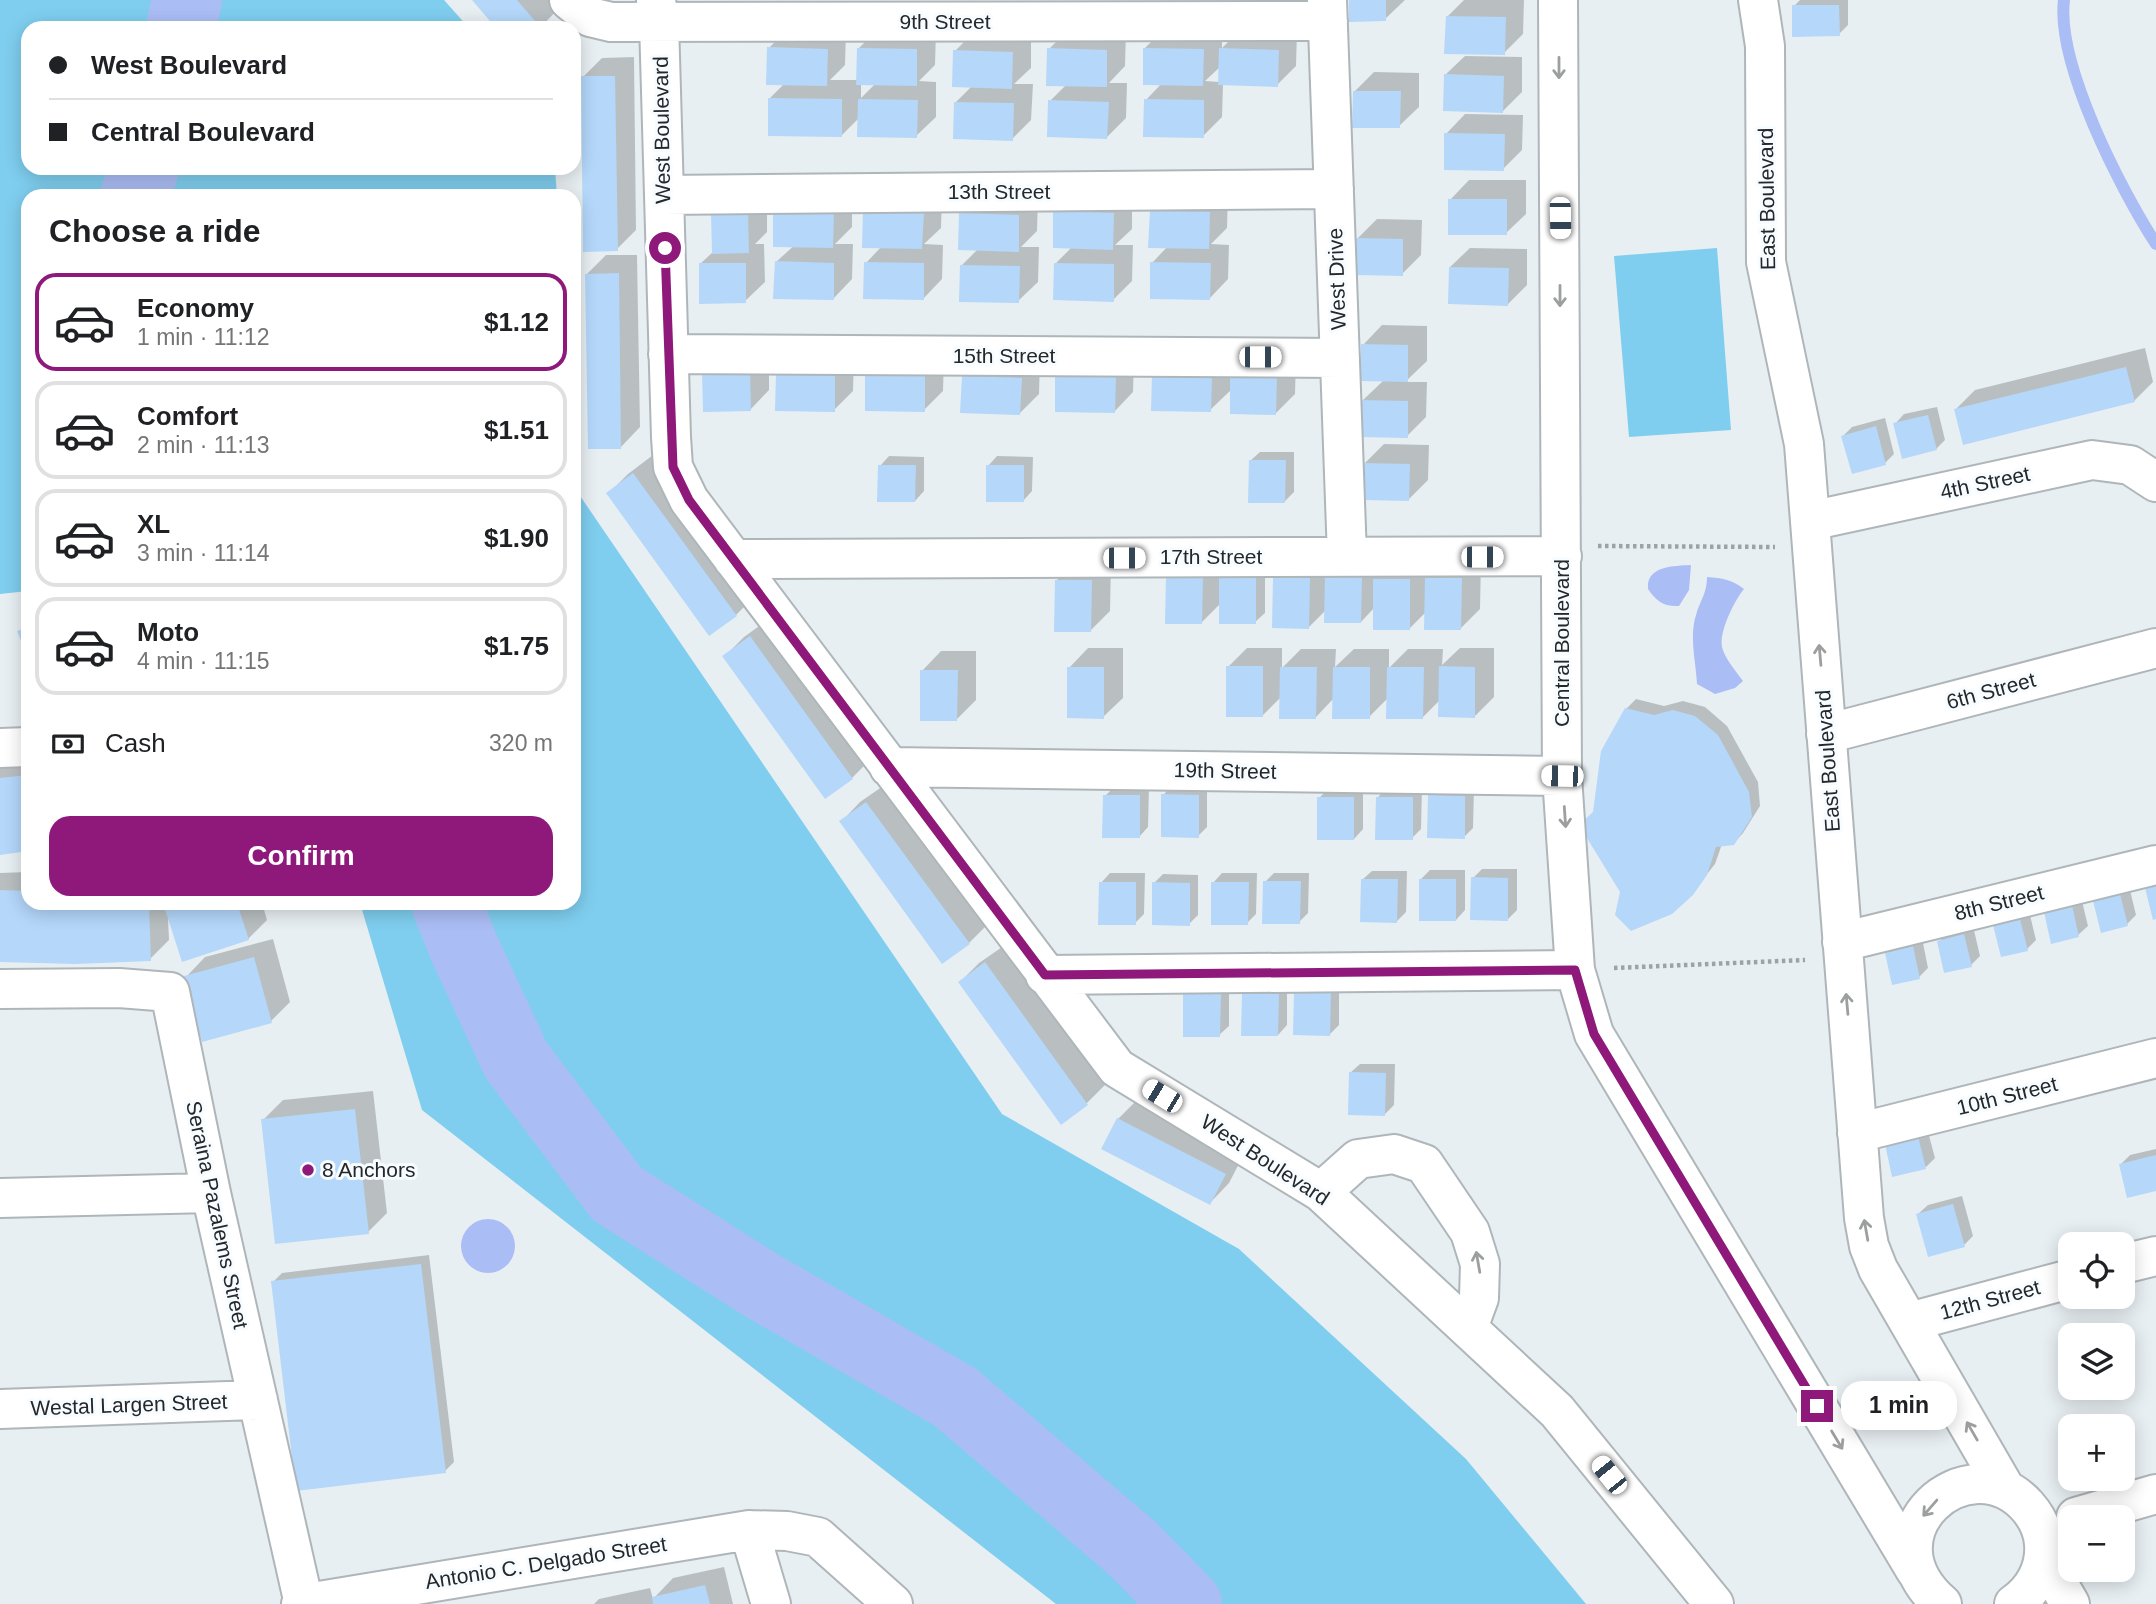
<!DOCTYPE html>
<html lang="en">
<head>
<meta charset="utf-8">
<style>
  :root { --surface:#fff; --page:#f6f6f6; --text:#202124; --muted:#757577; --line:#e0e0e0; --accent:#8e197a }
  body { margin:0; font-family:Helvetica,sans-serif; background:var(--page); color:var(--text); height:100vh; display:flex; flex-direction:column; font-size:26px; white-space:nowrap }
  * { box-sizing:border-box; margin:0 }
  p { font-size:23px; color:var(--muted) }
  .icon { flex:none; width:38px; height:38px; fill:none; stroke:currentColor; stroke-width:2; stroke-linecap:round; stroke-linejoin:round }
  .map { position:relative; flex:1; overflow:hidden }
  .side { position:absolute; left:21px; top:189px; width:560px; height:721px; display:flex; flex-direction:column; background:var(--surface); border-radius:21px; box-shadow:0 4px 18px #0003 }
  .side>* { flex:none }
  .banner { position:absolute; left:21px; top:21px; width:560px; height:154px; border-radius:21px; box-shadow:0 4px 18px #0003; display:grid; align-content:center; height:154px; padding:0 28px; background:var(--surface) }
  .controls { position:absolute; left:2058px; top:1232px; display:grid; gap:14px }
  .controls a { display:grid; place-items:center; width:77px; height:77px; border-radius:14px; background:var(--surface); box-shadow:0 4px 18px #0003; font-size:35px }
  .end { position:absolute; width:32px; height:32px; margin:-16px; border:9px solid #8e197a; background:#fff; box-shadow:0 0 0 4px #fff }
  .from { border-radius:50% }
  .bubble { position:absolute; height:49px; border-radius:21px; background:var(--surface); box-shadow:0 4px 18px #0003; font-size:23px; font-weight:800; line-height:49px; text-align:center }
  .car { position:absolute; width:21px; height:42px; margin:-21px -10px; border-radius:9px; box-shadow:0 0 5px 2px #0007; background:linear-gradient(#fff 24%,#345 0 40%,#fff 0 76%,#345 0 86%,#fff 0) }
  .banner b { display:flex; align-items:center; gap:24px; height:66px; font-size:26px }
  .banner b+b { border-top:2px solid var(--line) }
  .banner i { width:18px; height:18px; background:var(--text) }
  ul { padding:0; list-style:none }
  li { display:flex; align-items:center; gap:21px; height:98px; margin:0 14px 10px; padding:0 14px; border:4px solid var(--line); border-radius:21px }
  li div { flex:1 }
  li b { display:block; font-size:26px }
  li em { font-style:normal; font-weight:800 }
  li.on { border-color:var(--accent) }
  li>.icon { width:63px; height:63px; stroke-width:1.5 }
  h2 { padding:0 28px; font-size:32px; line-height:84px }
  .pay { display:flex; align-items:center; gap:18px; height:77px; padding:0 28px; font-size:26px }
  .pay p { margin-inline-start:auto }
  .button { display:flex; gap:14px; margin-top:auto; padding:14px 28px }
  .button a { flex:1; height:80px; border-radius:21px; background:var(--accent); color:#fff; font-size:28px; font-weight:800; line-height:80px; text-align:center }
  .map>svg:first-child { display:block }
  .green { fill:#7fceef }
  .water { fill:#abbdf5 }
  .shadow { fill:#0003; fill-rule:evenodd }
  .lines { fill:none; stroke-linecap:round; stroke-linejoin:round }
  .stream { stroke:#abbdf5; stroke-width:12 }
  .river { stroke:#abbdf5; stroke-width:70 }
  .building { fill:#b4d7fa }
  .minor-casing { stroke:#afb6b9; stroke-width:42 }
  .path { stroke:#9da2a4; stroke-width:4.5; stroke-dasharray:3.5 3.5; stroke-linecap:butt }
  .minor { stroke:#fff; stroke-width:38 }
  .oneway { stroke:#9d9e9e }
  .route { stroke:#8e197a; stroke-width:9 }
  .poi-dot { fill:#8e197a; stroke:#f6fcff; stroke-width:2.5 }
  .labels { text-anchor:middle; stroke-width:6; stroke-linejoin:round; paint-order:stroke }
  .street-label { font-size:21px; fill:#252728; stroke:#f6fcff }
  .poi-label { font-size:21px; fill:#252728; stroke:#f6fcff; text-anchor:start }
</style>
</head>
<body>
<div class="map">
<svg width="2156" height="1604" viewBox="0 0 2156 1604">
  <rect width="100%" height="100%" fill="#e8eff2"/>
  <path class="green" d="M0,0h444l25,28h-441v140h527l2,28h-529v395l-28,3z
    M1717,248l14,182 -102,7 -15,-181z
    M574,487l428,627 237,135 227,210 120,145h-530l-634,-494 -62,-207h214z"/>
  <path class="water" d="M1691,565l-2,25 -10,16c-15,1 -23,-5 -31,-17 -2,-23 25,-23 43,-24z
    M1707,577c15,1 26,3 37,12 -10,12 -25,43 -22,58 3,12 14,24 21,34l-8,7 -20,6 -18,-10c-1,-21 -8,-48 -1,-69 4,-15 11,-21 11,-38z
    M461 1246a27 27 0 1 1 54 0a27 27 0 1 1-54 0Z"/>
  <path class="shadow" d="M474,0h78l7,8 -19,20h-41z
    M1351,0h54l-20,19z
    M1464,0h60l-1,34 -19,19 -57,-36z
    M1800,0h48v25l-9,9 -45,-28z
    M788,28l58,2 -1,35 -15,15h28l1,-32 19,-19 58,1 -1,35 -16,16 17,1v35l-20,19 -57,-18 -17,17 -73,-36 16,-16 -16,-35zM861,83h15l-15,15z
    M1164,29l58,1v18l18,-18 57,1 -1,35 -19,19 -54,-1 -1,33 -19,19 -57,-36 16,-17 -17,-35zM1220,67l-1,15 -14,-1z
    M1068,30l58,1 -1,35 -16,17h18l-1,35 -19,19 -57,-36 16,-16 -17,-36z
    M974,32l57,1v35l-17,16h19l-2,36 -19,19 -56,-37 16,-16 -17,-35z
    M1465,56l57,1v35l-19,19 -58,-36z
    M634,57l2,173 -19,19 -34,-172 19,-19z
    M1374,72l45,1v34l-20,19 -44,-35z
    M1465,114l58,1 -1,35 -19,19 -57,-35z
    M1469,180h57v34l-20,19 -56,-33z
    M1171,192l57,1 -1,35 -16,16 18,1 -1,34 -19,20 -57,-36 16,-17 -17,-34z
    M852,193v34l-17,17h18l-1,35 -19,20 -57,-37z
    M942,193l-1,35 -17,16 19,1 -1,34 -19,20 -57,-36 16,-17h-18z
    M1074,193l58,1v35l-17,16h18l-1,36 -19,19 -57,-37 16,-16 -17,-35z
    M767,194v38l-12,12h9l1,38 -20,19 -45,-37 14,-13 -2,-37z
    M980,195l58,1 -1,35 -16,16h18l-1,35 -20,19 -56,-36 16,-16 -17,-35z
    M1377,219l45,1 -1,35 -19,19 -45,-35z
    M1470,248l57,1v36l-19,19 -58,-37z
    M606,255h31l3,172 -19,20 -34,-173z
    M1382,325l45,1v35l-22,21h22l-1,35 -19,19 -45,-35 22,-21 -21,-35z
    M2145,348l8,34 -19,19 -178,8 19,-19z
    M724,353h45v37l-19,20z
    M854,356l-1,35 -19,19 -56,-36z
    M944,357l-1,34 -19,19 -57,-35z
    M1134,357l-1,35 -19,20 -58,-2z
    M1230,357v22l21,-20h45l-1,35 -19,19 -45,-23 -21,20 -57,-1z
    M983,358l57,1 -1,35 -19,19 -57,-36z
    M1937,407l8,33 -9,9 -41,-25 9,-10z
    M1885,418l9,36 -9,9 -42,-27 9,-9z
    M1384,444l45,1 -1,35 -19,19 -45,-35z
    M1260,452h34v40l-9,9 -35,-40z
    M653,455l102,141 -19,19 -128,-121 20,-20z
    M889,456l35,1v34l-9,10 -35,-35z
    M997,456l36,1 -1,34 -9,10 -35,-35z
    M1187,559h34v19l9,-9h35v44l-10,9 -34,-19 -19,19 -35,-44z
    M1294,559l135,2v16l17,-17h35l-1,49 -19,19 -35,-16 -17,17 -35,-21 -13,14 -35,-12 -17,17 -35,-49z
    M1076,562h35l-1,49 -19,19 -35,-49z
    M770,618l101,141 -19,19 -128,-121 20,-20z
    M1088,648h35v50l-20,19 -34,-49z
    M1247,648h35v20l19,-19h35l-1,18 19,-18h35v19l19,-19h35l-1,16 18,-17h34v49l-19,19 -35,-16 -17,17 -35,-19 -19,19 -35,-19 -18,19 -35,-20 -19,19 -34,-49z
    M941,651h35v49l-20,20 -34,-49z
    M1636,699l28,7 19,-5 22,6 22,19 31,56 2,24 -17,27 -9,10 -12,1 -7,20 -24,30 -69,-2 -28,-79 32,-104z
    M28,758v91l-28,4v-92z
    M886,784l102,140 -19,19 -128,-121 19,-20z
    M1172,786h35v41l-9,9 -35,-41z
    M1114,787h35l-1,40 -9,10 -34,-41z
    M1439,787l35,1 -1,40 -9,9 -34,-41z
    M1387,788h35l-1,41 -9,9 -34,-41z
    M1328,789h35v40l-9,10 -35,-41z
    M1482,869h35v41l-9,9 -35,-41z
    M1430,870h35v40l-9,10 -35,-41z
    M1372,871h35l-1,41 -9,9 -35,-41z
    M28,872v31h234l5,17 -19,19 -80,-21 1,22 -19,19 -150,2v-88z
    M1110,873h35l-1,41 -9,9 -34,-40z
    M1222,873h35l-1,41 -9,9 -34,-40z
    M1274,873h35l-1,40 -9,9 -34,-40z
    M1163,874l35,1v40l-9,9 -35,-41z
    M2129,886l7,29 -9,9 -32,-23 9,-9z
    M2081,897l7,29 -10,9 -32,-23z
    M2029,911l7,29 -9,9 -32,-23 9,-9z
    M1973,926l7,30 -9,9 -32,-23 9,-10z
    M1922,938l6,30 -9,9 -32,-23 9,-9z
    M273,939l17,63 -19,19 -85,-44 19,-20z
    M1005,945l101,139 -19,19 -26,19 -101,-140 19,-19z
    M1253,984l34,1v40l-9,10 -35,-41z
    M1305,984h34v41l-9,9 -35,-41z
    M1194,986h35v40l-10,9 -35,-40z
    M1360,1064h35l-1,41 -9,9 -35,-41z
    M373,1091l14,122 -19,19 -105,-112 20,-20z
    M1137,1100l107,54 -15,29 -19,20 -92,-84z
    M1927,1128l8,30 -9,9 -39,-23z
    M2156,1149v40l-35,-25 9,-9z
    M1962,1196l11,40 -9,9 -46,-31 10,-9z
    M429,1255l25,207 -9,9 -172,-189 9,-9z
    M724,1567l9,37h-139l5,-5 51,-11 3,11 20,-21z"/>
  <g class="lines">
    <path class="stream" d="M2064,0c-8,64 57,190 92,244"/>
    <path class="river" d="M181,28l6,-28
      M135,196l9,-28
      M446,903l18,45 52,112 101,134 144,91 194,112 177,151 55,56"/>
  </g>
  <path class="building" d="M472,0h45l24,28h-45z
    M1349,0h37v21l-37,1z
    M1792,5h47l1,31 -48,1z
    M1446,16l60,1 -1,38 -61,-1z
    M767,47l61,2 -1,37 -61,-1z
    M857,48l60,1v37l-61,-1z
    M1047,48l60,2v37l-61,-1z
    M1143,48l61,1 -1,37 -60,-1z
    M1219,48l60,2 -1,37 -60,-2z
    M953,50l60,2 -1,37 -60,-2z
    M1444,74l60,2 -1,37 -60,-2z
    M581,76h34l3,175 -35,1z
    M1353,91h48l-1,37h-48z
    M768,98l74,1v38l-74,-1z
    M858,99l60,1 -1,38 -60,-1z
    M1144,99l60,1v38l-61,-1z
    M1048,100l61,2 -2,37 -60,-2z
    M954,102l60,1 -1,38 -60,-2z
    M1444,133l61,1 -1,37 -60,-1z
    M1448,199h59v36h-59z
    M773,210l61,1 -1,37 -60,-1z
    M863,211l61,1 -2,37 -60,-1z
    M1053,211l61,2 -1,37 -60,-2z
    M1150,211l60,1 -1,37 -61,-1z
    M748,212l1,41 -37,1 -1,-41z
    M959,213l60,2v37l-61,-2z
    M1356,238l47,1v37l-48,-1z
    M775,261l59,2v37l-61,-1z
    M864,262l60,1v37l-61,-1z
    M1150,262l61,1 -1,37 -60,-1z
    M699,263h47v40l-47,1z
    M1054,263l60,1v38l-61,-2z
    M960,265l60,1 -1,37 -60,-1z
    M1449,267l60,1 -1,38 -60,-2z
    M619,273l2,176h-33l-3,-175z
    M1361,344l47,1v37l-47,-1z
    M2126,367l9,35 -172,43 -9,-36z
    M750,371l1,40 -48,1 -1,-40z
    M776,373l59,2v37l-60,-1z
    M865,374l60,1v37l-60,-1z
    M1055,374l61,2 -1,37 -60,-1z
    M1152,374l60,1 -1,37 -60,-1z
    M962,376l60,2 -2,37 -60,-2z
    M1230,377l47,1 -1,37 -46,-1z
    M1361,400l47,1v37l-48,-1z
    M1928,415l9,35 -35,9 -9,-36z
    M1876,426l10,39 -34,9 -11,-38z
    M1249,460h37l-1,43h-37z
    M1363,463l47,1 -1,37 -47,-1z
    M878,465h38l-1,37h-38z
    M986,465h38v37h-38z
    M633,473l104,143 -28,20 -103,-143z
    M1166,577l37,1 -1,46h-37z
    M1219,577l37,1v46h-37z
    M1273,577l37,1 -1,51 -37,-1z
    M1325,577h37l-1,46h-37z
    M1425,578h37l-1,52h-37z
    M1373,579h37v51h-37z
    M1055,580h37l-1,52h-37z
    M28,627v31l-11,-27z
    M750,636l103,143 -28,20 -103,-143z
    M1226,666h37v51h-37z
    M1439,666l36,1v51l-37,-1z
    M1067,667h37v52l-37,-1z
    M1280,667h37l-1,52h-37z
    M1333,667h37v52h-38z
    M1387,667h37l-1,52h-37z
    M920,670h38l-1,51h-37z
    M1625,708l29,7 19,-5 22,6 23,19 31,57 3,25 -18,28 -18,2 -9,28 -14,20 -21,19 -41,17 -16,-16 5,-23 -41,-67 14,-13 8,-61z
    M28,775v76l-28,4v-77z
    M1161,794l38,1v43l-38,-1z
    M1103,795h37v43h-38z
    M1428,795l37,1v43l-38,-1z
    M1317,797h37v43h-37z
    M1376,797h37v43h-38z
    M866,802l104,142 -28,20 -103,-143z
    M1471,877l37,1v43l-38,-1z
    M1361,879h37l-1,44 -37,-1z
    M1419,879h37v42h-37z
    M1263,881h38l-1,43h-38z
    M1099,882h37v43h-38z
    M1152,882l38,1v43l-38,-1z
    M1211,882h38l-1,43h-37z
    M2156,885v34l-3,1 -8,-32z
    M0,890l28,1v12h121l2,58 -75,3 -76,-2z
    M2120,894l8,32 -27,7 -8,-32z
    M163,903h74l12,37 -67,22z
    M2072,905l7,32 -28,7 -7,-32z
    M2020,919l8,32 -27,6 -8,-32z
    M1964,934l8,33 -28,6 -7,-32z
    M1913,946l7,33 -28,6 -7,-32z
    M254,957l18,66 -70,19 -18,-66z
    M985,962l103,143 -27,20 -103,-143z
    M1294,992l37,1 -1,43 -37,-1z
    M1242,993l37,1 -1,42h-37z
    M1183,994h38l-1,43h-37z
    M1349,1072l37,1 -1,43 -37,-1z
    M355,1109l14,125 -94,10 -14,-125z
    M1117,1118l109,56 -16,31 -109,-56z
    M1918,1136l8,33 -34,8 -7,-33z
    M2156,1155v36l-29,7 -8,-34z
    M1953,1204l12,43 -37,10 -12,-43z
    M421,1264l25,209 -150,18 -25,-210z
    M705,1585l5,19h-57l-1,-7z"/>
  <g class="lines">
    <g class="minor-casing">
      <path id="minor" d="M569,0l21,17 21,5 717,-1
        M656,0l3,22 12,415 2,30 16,33 428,568 204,124 236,219 157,193
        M1327,0l20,557
        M1558,0l4,776 13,194 19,64 322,537
        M1758,0l7,46 1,216 38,182 60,774 5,28 9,23 128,221
        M664,195l670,-6
        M668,354l672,4
        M1810,521l282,-61 38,5 26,17
        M733,559l829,-3
        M1826,734l330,-86
        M0,748l28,-1
        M889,767l673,9
        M1842,942l314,-77
        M1045,975l530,-5
        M0,989l119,-1 51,4 41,201 93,411
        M1857,1133l299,-75
        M1321,1192l37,-33 36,-5 30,10 46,68 10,32 -1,34 -11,30
        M0,1198l211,-5
        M2123,1264l33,-8
        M1909,1322l161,-43
        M0,1409l258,-9
        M2076,1517l80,-23
        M749,1530l22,74
        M2044,1559l26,45
        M301,1604l448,-74 38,1 31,6 75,67
        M1942,1604c-81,-70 26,-163 85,-98 9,10 16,24 17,38 2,25 -11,47 -30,60"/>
    </g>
    <path class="path" d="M1598,546l177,1
      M1614,968l191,-8"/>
    <use href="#minor" class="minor"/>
  </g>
  <defs><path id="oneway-shaft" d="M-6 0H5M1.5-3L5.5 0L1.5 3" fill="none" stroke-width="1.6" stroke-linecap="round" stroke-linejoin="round" transform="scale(1.75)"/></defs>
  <g class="oneway">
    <use href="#oneway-shaft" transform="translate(1559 68) rotate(90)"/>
    <use href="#oneway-shaft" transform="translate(1560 296) rotate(90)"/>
    <use href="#oneway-shaft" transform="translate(1820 655) rotate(-95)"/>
    <use href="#oneway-shaft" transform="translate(1565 817) rotate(86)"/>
    <use href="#oneway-shaft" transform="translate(1847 1004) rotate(-95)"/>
    <use href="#oneway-shaft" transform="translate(1866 1230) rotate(-100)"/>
    <use href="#oneway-shaft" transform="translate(1478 1262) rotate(-100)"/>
    <use href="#oneway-shaft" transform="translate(1972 1431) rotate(-120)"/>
    <use href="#oneway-shaft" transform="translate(1837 1440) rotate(59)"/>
    <use href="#oneway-shaft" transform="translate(1930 1508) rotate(131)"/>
  </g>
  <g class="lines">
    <path class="route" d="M665,248l8,219 16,33 356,475 530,-5 19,64 223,372"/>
  </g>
  <circle class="poi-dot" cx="308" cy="1170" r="7"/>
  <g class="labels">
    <g class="street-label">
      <text x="945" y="29">9th Street</text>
      <text transform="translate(662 130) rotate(-91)" y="7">West Boulevard</text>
      <text x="999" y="199">13th Street</text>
      <text transform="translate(1767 199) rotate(-91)" y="7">East Boulevard</text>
      <text transform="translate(1337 279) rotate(-92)" y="7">West Drive</text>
      <text x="1004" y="363">15th Street</text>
      <text transform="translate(1985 483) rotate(-12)" y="7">4th Street</text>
      <text x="1211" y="564">17th Street</text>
      <text transform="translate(1562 643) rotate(-90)" y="7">Central Boulevard</text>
      <text transform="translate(1991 691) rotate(-15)" y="7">6th Street</text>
      <text transform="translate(1828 761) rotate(-94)" y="7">East Boulevard</text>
      <text transform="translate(1225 771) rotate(1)" y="7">19th Street</text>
      <text transform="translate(1999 903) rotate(-14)" y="7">8th Street</text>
      <text transform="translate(2007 1096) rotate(-14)" y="7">10th Street</text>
      <text transform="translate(1265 1160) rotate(33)" y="7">West Boulevard</text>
      <text transform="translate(217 1215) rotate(78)" y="7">Seraina Pazalems Street</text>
      <text transform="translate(1990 1300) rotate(-15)" y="7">12th Street</text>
      <text transform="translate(129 1405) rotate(-2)" y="7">Westal Largen Street</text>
      <text transform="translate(546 1563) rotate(-9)" y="7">Antonio C. Delgado Street</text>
    </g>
    <g class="poi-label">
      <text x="322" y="1177">8 Anchors</text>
    </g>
  </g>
</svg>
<div class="controls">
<a><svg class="icon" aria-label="locate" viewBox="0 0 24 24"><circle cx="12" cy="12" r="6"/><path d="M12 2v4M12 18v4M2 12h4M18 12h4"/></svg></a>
<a><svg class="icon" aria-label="layers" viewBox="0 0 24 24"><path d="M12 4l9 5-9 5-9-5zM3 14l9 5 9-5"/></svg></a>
<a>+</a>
<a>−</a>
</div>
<i class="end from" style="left:665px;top:248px"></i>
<i class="end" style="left:1817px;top:1406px"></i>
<div class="bubble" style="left:1841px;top:1381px;width:116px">1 min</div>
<i class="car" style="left:1560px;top:218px;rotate:179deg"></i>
<i class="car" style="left:1260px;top:357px;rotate:90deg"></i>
<i class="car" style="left:1482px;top:557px;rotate:90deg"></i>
<i class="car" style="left:1124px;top:558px;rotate:90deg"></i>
<i class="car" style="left:1562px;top:776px;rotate:271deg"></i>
<i class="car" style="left:1162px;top:1096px;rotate:301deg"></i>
<i class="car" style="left:1609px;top:1475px;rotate:321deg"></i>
<div class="banner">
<b><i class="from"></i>West Boulevard</b>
<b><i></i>Central Boulevard</b>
</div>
<section class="side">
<h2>Choose a ride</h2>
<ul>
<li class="on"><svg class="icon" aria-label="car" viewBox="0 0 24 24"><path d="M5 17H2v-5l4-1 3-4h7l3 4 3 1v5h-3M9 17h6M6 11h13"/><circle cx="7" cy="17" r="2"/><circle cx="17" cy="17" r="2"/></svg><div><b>Economy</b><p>1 min · 11:12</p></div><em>$1.12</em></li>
<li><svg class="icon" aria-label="car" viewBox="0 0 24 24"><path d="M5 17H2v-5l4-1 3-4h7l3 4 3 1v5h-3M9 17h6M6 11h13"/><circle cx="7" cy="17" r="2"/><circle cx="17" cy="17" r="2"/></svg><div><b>Comfort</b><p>2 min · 11:13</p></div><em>$1.51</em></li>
<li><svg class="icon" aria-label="car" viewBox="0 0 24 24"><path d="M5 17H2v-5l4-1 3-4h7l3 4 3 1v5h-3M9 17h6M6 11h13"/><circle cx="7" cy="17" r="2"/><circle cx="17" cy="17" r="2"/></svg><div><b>XL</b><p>3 min · 11:14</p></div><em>$1.90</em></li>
<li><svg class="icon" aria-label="car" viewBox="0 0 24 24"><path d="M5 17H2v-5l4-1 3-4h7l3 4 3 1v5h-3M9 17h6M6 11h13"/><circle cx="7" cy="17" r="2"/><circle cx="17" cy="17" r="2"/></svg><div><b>Moto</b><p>4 min · 11:15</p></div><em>$1.75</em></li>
</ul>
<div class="pay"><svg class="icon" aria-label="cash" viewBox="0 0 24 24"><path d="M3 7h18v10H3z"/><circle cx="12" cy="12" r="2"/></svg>Cash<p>320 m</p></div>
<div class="button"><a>Confirm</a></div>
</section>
</div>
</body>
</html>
